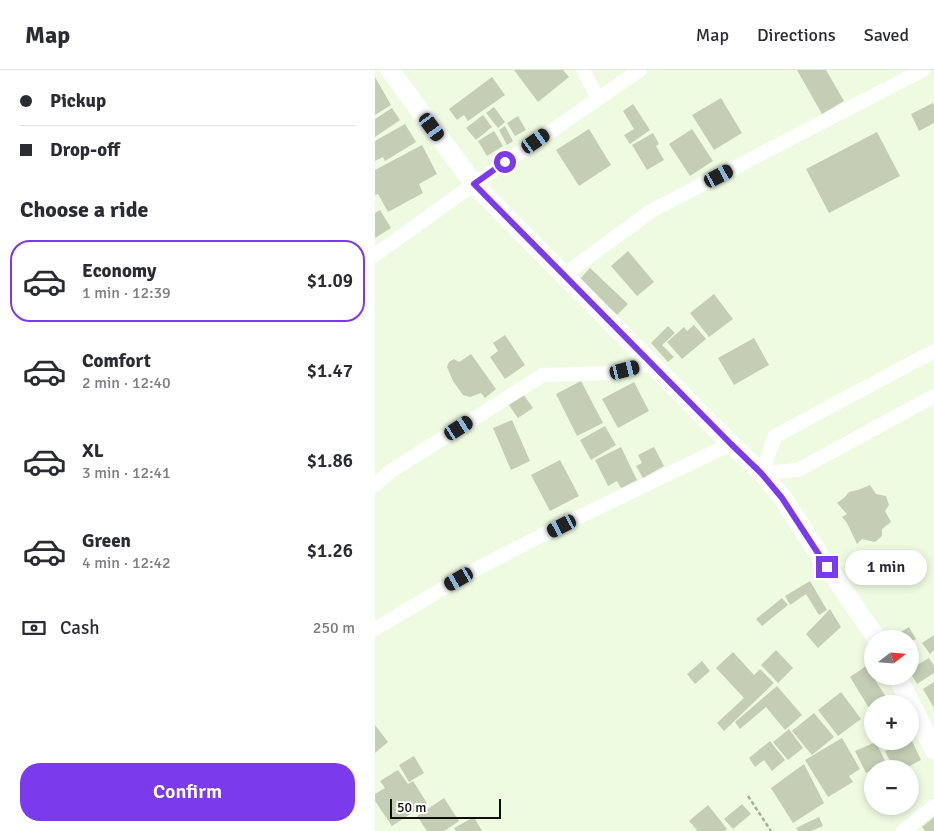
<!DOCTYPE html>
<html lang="en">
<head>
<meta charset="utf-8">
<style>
  :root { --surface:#fff; --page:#f7f7f7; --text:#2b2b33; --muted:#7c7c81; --line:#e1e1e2; --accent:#7c3aed }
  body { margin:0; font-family:Signika,sans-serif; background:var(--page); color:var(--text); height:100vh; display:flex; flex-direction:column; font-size:19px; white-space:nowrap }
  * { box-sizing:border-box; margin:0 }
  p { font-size:16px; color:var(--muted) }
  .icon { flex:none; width:28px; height:28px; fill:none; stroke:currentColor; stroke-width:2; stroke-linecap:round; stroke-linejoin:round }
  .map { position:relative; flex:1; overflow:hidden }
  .details { display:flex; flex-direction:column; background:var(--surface); width:375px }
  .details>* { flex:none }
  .banner { display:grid; align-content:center; height:110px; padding:0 20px; background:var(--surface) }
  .needle { width:32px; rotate:73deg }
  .fabs { position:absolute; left:489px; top:560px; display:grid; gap:10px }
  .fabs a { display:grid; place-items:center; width:55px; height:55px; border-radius:50%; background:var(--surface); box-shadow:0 2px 8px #0003; font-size:25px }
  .scale { position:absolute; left:15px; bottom:12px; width:111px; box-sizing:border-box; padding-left:5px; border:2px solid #0d1108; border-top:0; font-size:14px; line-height:18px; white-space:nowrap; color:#0d1108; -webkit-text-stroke:4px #fff; paint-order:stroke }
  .end { position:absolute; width:22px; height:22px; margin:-11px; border:6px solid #7c3aed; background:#fff; box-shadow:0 0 0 2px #fff }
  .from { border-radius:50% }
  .bubble { position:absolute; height:35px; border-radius:18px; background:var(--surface); box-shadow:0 2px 8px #0003; font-size:16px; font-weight:600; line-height:35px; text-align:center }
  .car { position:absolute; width:15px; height:30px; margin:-15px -8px; border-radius:6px; box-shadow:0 0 4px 1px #0007; background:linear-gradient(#222 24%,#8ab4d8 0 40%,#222 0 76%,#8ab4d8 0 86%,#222 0) }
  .banner b { display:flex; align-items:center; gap:18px; height:48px; font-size:19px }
  .banner b+b { border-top:1px solid var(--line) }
  .banner i { width:12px; height:12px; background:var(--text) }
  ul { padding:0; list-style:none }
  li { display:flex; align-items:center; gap:15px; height:82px; margin:0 10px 8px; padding:0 10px; border:2px solid transparent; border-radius:20px }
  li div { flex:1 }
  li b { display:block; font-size:19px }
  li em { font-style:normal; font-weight:600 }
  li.active { border-color:var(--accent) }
  li>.icon { width:45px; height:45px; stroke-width:1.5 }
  h2 { padding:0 20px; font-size:22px; line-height:60px }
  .pay { display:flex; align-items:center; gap:12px; height:55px; padding:0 20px; font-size:19px }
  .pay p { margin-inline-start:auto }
  .cta { display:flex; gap:10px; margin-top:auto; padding:10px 20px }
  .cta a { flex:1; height:58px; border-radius:20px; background:var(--accent); color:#fff; font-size:20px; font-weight:600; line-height:58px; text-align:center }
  header { display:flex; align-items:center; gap:30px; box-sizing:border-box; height:70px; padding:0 25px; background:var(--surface); border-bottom:1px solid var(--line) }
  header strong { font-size:24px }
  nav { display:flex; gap:28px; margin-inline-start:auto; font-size:18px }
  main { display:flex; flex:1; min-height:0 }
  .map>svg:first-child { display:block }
  .building { fill:#c3ceb4 }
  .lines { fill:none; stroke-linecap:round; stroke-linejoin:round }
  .path { stroke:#a6af9b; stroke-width:2.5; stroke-dasharray:4 2.5; stroke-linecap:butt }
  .street { stroke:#fff; stroke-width:14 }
  .secondary { stroke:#fff; stroke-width:19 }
  .route { stroke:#7c3aed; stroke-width:6 }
</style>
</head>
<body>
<header>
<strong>Map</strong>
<nav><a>Map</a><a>Directions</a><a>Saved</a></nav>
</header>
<main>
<section class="details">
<div class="banner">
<b><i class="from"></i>Pickup</b>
<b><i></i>Drop-off</b>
</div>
<h2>Choose a ride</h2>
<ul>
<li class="active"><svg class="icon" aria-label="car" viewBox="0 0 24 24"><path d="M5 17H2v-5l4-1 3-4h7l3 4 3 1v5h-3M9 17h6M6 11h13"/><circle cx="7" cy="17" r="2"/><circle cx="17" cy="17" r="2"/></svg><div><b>Economy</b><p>1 min · 12:39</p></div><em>$1.09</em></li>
<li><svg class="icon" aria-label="car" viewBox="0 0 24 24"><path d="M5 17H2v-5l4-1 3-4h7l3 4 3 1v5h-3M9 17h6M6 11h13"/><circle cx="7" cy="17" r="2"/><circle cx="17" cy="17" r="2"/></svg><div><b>Comfort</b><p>2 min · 12:40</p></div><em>$1.47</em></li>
<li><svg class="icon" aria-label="car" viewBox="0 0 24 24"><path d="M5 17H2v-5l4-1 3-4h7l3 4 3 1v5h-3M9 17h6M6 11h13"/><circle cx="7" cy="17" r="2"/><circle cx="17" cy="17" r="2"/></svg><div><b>XL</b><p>3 min · 12:41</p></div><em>$1.86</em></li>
<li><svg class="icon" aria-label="car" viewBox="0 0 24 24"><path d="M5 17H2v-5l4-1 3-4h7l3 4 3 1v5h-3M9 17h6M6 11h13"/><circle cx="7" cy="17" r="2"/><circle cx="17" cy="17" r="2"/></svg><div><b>Green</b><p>4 min · 12:42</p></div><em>$1.26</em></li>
</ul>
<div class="pay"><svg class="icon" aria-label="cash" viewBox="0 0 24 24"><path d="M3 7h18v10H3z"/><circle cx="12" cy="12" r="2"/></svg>Cash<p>250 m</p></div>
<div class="cta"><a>Confirm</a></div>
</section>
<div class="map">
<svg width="559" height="761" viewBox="0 0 559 761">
  <rect width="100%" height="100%" fill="#effbe1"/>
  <path class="building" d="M139,0h49l6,7 -31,25z
    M422,0h29l18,31 -22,13z
    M0,7l16,28 -16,10z
    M117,7l13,18 -37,26 -4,-6 -7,5 -8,-11z
    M346,28l21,35 -28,17 -22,-35z
    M558,33l1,3v17l-15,8 -8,-17z
    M258,34l17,26 -20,14 -6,-9 10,-6 -11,-18z
    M119,37l11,15 -7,6 -12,-15z
    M17,38l8,12 -25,17v-18z
    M108,45l9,12 -16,13 -10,-12z
    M143,46l8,14 -11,6 -8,-13z
    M30,54l11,18 -31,19 -2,-4 -8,4v-20z
    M130,56l8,15 -6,4 -8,-15z
    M214,59l22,36 -32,21 -23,-36z
    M317,59l21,32 -23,15 -21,-32z
    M119,61l9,15 -16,10 -9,-15z
    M502,62l23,44 -71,37 -23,-44z
    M278,63l6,11 -3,2 8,14 -17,10 -15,-25z
    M47,75l15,29 -18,10 4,9 -35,19 -10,-18 -3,1v-25z
    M5,140l11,18 -16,10v-25z
    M253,181l26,31 -17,14 -26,-30z
    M215,198l38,36 -11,11 -38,-35z
    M339,224l19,25 -24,18 -19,-24z
    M319,255l12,14 -24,20 -15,-17 17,-15 3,4z
    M293,256l7,7 -13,12 12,12 -6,5 -17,-19z
    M130,265l20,30 -20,14 -15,-22 8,-6 -5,-8z
    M379,268l15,27 -35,20 -16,-27z
    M96,284l25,35 -11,9 -4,-5 -11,4 -7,-2 -10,-14 -6,-14 2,-5 5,-3 5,3z
    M206,311l22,42 -26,13 -21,-42z
    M259,312l15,29 -31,17 -16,-29z
    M146,321l12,17 -15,10 -12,-17z
    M137,350l18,41 -19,9 -18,-42z
    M230,356l11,19 -25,15 -11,-20z
    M246,377l16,33 -16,8 -4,-7 -9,5 -13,-26z
    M279,377l10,19 -21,12 -7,-12 6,-3 -4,-8z
    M185,390l19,36 -29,15 -19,-36z
    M495,415l6,9 10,2 3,9 -4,6 6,11 -9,7v7l-7,6 -13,-3 -5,5 -10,-21 -5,-6 5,-3 -10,-11 7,-5 5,-6 9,-2z
    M435,511l17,29 -8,5 -13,-21 -16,11 -5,-9z
    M407,528l6,7 -26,21 -6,-7z
    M455,539l11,18 -23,21 -12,-14z
    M534,557l7,12 -6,3v-3h-14l-2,-3z
    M559,565v15l-4,4 -8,-11z
    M401,580l17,18 -15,15 -17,-18z
    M358,582l21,23 6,-6 14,14 -50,48 -7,-8 27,-25 -28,-30z
    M554,588l5,8v7l-17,11 -7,-12v-3z
    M327,591l8,10 -15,13 -8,-10z
    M491,596l20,31 -10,7h-3v2l-4,2 -19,-31z
    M559,612v26l-11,-19z
    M402,616l25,29 -17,15 -19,-23 -26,22 -5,-7z
    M466,622l20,27 -23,17 -20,-26z
    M439,643l20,24 -22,18 -20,-24z
    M0,655l13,17 -13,11z
    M414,659l14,19 -15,12 -15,-18z
    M467,668l18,31 -11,7 4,6 -25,15 -23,-37z
    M395,671l15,19 -13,11 -8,-11 -9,7 -6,-9z
    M537,671l9,19 -17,9h-10l-9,-18 12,-5 1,2z
    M501,672l10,21 -20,10 -11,-22z
    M39,686l10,17 -15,9 -10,-17z
    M429,694l20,39 -31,20 -22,-35z
    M23,700l10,14 5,-3 14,22 -35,23 -17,-25v-7l10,-6 -5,-7z
    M69,728l15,23 -15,10h-17l-10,-15z
    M367,734l9,10 -18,15 -9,-10z
    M333,735l19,24 -2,2h-30l2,-1 -8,-9z
    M99,747l8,14h-26l-2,-3z
    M444,747l4,9 -12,5h-13l-2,-3z
    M559,747v14h-9l-3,-4z"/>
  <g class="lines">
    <path class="path" d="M373,726l23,35"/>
    <path class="street" d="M208,0l15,28
      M0,185l99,-71 166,-114
      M189,205l87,-64 272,-141
      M559,281l-159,85 -13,37 36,-3 136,-74
      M0,415l16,-14 152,-96 68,-2 41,-10
      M0,559l101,-60 86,-44 169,-81
      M528,761l31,-25"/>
    <path class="secondary" d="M15,0l84,114 257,260 31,29 20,24 36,56 59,86
      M522,606l37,74"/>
  </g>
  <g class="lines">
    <path class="route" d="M130,92l-31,22 257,260 30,29 21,25 45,69"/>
  </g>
</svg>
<div class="fabs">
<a><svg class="needle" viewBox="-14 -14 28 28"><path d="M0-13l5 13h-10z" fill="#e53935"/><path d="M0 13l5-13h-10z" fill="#7c7c81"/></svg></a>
<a>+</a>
<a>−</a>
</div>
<div class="scale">50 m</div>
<i class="end from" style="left:130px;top:92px"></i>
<i class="end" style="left:452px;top:497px"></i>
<div class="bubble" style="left:470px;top:480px;width:82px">1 min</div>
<i class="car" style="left:57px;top:57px;rotate:144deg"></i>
<i class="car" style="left:161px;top:71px;rotate:55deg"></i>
<i class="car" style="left:344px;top:106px;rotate:62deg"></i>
<i class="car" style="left:250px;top:300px;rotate:76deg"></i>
<i class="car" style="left:84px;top:358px;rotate:57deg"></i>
<i class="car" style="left:187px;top:456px;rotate:243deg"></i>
<i class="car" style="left:84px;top:509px;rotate:240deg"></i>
</div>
</main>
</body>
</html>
